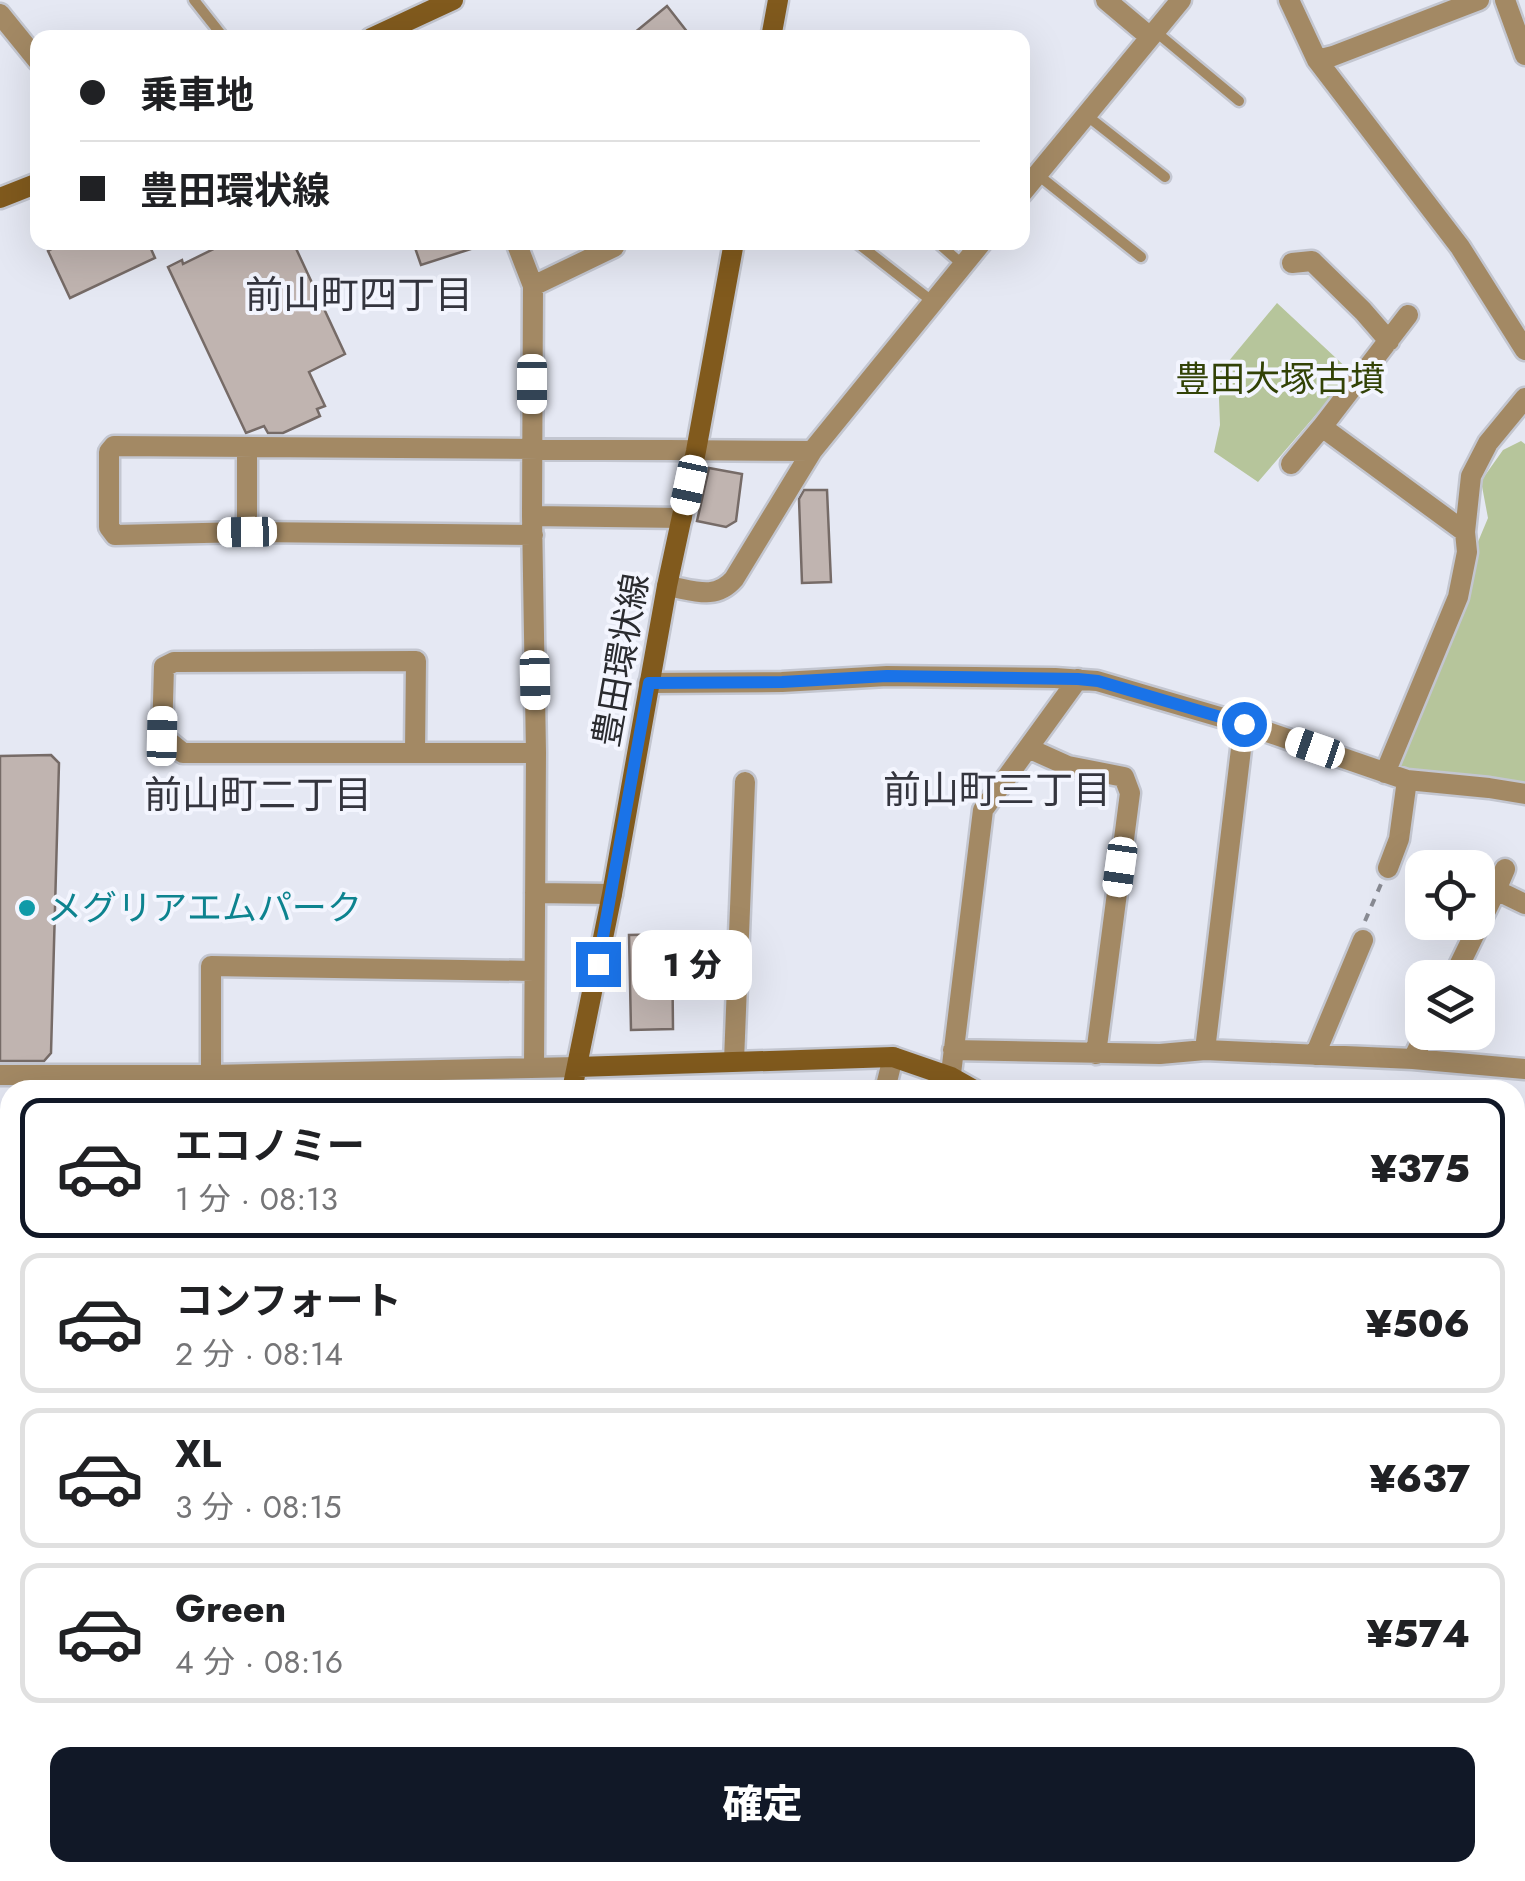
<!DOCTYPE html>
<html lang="ja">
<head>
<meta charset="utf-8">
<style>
  :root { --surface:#fff; --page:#f6f6f6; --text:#202124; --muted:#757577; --line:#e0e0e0; --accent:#111827 }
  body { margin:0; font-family:Jost,"Noto Sans JP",sans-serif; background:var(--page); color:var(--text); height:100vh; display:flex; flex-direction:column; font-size:38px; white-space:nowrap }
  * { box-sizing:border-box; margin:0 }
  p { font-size:32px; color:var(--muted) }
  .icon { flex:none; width:55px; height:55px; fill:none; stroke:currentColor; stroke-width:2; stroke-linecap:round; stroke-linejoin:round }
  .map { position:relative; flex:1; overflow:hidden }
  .panel { position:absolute; left:0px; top:1080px; width:1525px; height:802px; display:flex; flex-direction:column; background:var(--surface); border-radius:30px 30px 0 0; box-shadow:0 10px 40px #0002 }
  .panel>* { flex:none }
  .banner { position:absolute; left:30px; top:30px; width:1000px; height:220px; border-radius:20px; box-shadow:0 10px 40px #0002; display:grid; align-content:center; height:220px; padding:0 50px; background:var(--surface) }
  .controls { position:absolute; left:1405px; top:850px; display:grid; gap:20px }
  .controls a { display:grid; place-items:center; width:90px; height:90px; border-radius:20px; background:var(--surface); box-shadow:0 10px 40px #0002; font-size:50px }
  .end { position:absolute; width:45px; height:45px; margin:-22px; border:12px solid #1a73e8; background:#fff; box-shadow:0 0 0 5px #fff }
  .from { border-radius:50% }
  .bubble { position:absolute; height:70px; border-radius:20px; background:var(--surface); box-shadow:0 10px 40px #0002; font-size:32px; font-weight:800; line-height:70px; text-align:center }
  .car { position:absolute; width:30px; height:60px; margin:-30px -15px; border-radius:12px; box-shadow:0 0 8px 2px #0007; background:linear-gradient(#fff 24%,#345 0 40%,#fff 0 76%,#345 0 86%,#fff 0) }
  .banner b { display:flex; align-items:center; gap:35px; height:95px; font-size:38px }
  .banner b+b { border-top:2px solid var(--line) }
  .banner i { width:25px; height:25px; background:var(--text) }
  ul { padding:18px 0 0; list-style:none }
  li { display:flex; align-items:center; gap:30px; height:140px; margin:0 20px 15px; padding:0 30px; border:5px solid var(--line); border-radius:20px }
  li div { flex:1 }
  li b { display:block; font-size:38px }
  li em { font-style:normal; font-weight:800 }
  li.active { border-color:var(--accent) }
  li>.icon { width:90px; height:90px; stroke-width:1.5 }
  .action { display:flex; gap:20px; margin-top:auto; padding:20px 50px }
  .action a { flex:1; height:115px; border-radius:20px; background:var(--accent); color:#fff; font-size:40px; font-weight:800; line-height:115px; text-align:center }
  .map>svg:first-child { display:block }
  .green { fill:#b6c59b }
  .building { fill:#c0b4b0; stroke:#766b67; stroke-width:2.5 }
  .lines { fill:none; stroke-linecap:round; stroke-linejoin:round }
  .lane-casing { stroke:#c3c6d0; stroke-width:15 }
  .street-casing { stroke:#c3c6d0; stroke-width:25 }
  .secondary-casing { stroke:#c3c6d0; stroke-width:25 }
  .path { stroke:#888a92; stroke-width:4; stroke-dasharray:8 8; stroke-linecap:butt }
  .lane { stroke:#a38964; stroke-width:10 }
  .street { stroke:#a38964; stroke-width:20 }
  .secondary { stroke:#815a1d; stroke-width:20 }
  .route { stroke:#1a73e8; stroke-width:12 }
  .culture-dot { fill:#0f9aa8; stroke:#f3f5fe; stroke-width:4 }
  .labels { text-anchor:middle; stroke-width:8; stroke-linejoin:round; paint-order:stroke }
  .park-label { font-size:35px; fill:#324206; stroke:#f3f5fe }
  .street-label { font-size:35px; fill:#2a2b2f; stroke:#f3f5fe }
  .culture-label { font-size:35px; fill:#0d838f; stroke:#f3f5fe; text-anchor:start }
  .neighbourhood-label { font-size:38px; fill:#34353e; stroke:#f3f5fe }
</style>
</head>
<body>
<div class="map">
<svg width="1525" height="1881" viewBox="0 0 1525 1881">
  <rect width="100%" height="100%" fill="#e5e8f3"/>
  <path class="green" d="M1277,303l75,70 -94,109 -44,-30 6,-27 -2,-51z
    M1521,441l4,3v343l-118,-7 -10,-18 30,-77 39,-77 9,-59 13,-31 -7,-37 22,-31z
    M1117,1872h372v1l-2,8h-371z"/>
  <path class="building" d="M667,6l25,32h-64z
    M65,242h83l7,16 -85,40 -22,-47z
    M228,242h65l52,112 -36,18 16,34 -8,3 3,7 -37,17h-15l-4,-7 -18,7 -78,-166 14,-7 1,4z
    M413,242h67v4l-59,19z
    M709,468l33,6 -6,47 -10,6 -29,-6z
    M804,490h23l4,92 -29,1 -3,-84z
    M51,755l8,8 -8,290 -7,8h-44v-305z
    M672,934l1,95 -42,1 -2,-95z"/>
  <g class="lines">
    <g class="lane-casing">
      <path id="lane" d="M194,0l30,38
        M1156,32l83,69
        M1086,115l79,62
        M1038,175l103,82
        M856,242l77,60
        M937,242l26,23"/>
    </g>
    <g class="street-casing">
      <path id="street" d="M1106,0l44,37
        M1289,0l28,60 143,187 65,103
        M1505,0l20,55
        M0,14l38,47
        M1317,60l16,-4 146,-56
        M1022,193l159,-193
        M516,242l17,44 -1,230 4,237 -2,315
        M1292,263l20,-2 51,50 26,30
        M533,286l81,-39 2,-5
        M1408,315l-86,112 143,105
        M1291,464l31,-37
        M532,516l150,2
        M247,532v-84
        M533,535l-286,-3 -132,3 -6,-8v-75l5,-6 698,5
        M667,586c26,4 48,15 67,-7l78,-128 170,-209
        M649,683l133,-1 105,-6 168,2 42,3 147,43 163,56 82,8 36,6
        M1028,748l40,18 56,11 6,16 -34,261
        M415,751l1,-90 -242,1 -10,5 -2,69 21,17h353
        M1385,773l73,-176 9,-45 -2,-20 6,-56 17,-33 37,-45
        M1388,868l11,-29 8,-59
        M1496,890l9,-21
        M535,893l77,1
        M1453,978l43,-88 29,14
        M953,1050l207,4 45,-4 208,9 112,10
        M1205,1050l39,-326
        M1315,1055l48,-115
        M1413,1059l13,-27
        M734,1061l11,-279
        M0,1075h211l366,-8
        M211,1075v-109l323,5
        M885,1090l8,-33
        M949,1090l34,-280 95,-131
        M0,1380h10
        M0,1519l10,2
        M1515,1520l10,-15
        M0,1585l10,6
        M0,1658l10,-25
        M0,1733l10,1
        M963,1872l1,9
        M535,1881v-9"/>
    </g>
    <g class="secondary-casing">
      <path id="secondary" d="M371,38l82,-38
        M771,38l7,-38
        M0,198l38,-15
        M577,1067l316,-10 58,20 23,13
        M572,1090l40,-196 55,-308 29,-135 38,-209
        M1515,1353l10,5
        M85,1881l1,-9"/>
    </g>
    <path class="path" d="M1365,921l16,-37
      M1138,1872v9
      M1404,1872l2,9"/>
    <use href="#lane" class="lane"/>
    <use href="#street" class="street"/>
    <use href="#secondary" class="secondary"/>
  </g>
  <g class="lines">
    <path class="route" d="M598,964l51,-281 133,-1 105,-6 191,3 20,2 146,43"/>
  </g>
  <circle class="culture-dot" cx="27" cy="908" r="10"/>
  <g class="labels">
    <g class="park-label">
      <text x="1280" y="391">豊田大塚古墳</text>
    </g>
    <g class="street-label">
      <text transform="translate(621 660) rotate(-80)" y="12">豊田環状線</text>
    </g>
    <g class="culture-label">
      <text x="47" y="920">メグリアエムパーク</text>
    </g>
    <g class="neighbourhood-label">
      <text x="359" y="308">前山町四丁目</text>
      <text x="997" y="803">前山町三丁目</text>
      <text x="258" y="808">前山町二丁目</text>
    </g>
  </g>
</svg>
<div class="controls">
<a><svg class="icon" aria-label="locate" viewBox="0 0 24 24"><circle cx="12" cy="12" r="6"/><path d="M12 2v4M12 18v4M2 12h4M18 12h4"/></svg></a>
<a><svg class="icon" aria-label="layers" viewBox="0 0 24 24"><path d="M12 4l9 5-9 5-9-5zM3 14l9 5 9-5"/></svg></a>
</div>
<i class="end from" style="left:1244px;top:724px"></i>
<i class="end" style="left:598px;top:964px"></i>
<div class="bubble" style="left:632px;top:930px;width:120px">1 分</div>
<i class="car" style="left:532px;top:384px;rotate:180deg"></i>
<i class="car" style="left:689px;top:485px;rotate:192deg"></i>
<i class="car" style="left:247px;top:532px;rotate:269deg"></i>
<i class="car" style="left:535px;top:680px;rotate:179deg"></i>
<i class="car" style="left:162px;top:736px;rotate:1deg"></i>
<i class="car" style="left:1315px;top:748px;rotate:289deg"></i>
<i class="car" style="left:1120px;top:867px;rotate:188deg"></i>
<div class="banner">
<b><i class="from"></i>乗車地</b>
<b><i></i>豊田環状線</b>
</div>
<section class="panel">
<ul>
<li class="active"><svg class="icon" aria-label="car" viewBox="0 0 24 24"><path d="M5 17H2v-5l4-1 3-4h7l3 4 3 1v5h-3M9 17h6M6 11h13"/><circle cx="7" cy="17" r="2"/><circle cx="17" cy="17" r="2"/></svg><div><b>エコノミー</b><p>1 分 · 08:13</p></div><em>¥375</em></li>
<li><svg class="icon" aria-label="car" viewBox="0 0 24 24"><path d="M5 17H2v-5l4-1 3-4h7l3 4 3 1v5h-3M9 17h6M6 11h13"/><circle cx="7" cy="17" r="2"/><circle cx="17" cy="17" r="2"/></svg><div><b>コンフォート</b><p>2 分 · 08:14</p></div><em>¥506</em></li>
<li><svg class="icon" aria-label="car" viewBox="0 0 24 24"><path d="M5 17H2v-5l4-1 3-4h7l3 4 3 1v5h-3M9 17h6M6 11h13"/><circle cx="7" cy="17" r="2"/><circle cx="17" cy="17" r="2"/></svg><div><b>XL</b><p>3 分 · 08:15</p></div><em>¥637</em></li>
<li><svg class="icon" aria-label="car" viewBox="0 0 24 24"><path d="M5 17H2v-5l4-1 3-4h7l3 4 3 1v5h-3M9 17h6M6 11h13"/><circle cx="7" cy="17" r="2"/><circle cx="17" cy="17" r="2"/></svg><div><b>Green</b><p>4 分 · 08:16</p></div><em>¥574</em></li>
</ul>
<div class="action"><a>確定</a></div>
</section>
</div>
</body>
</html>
